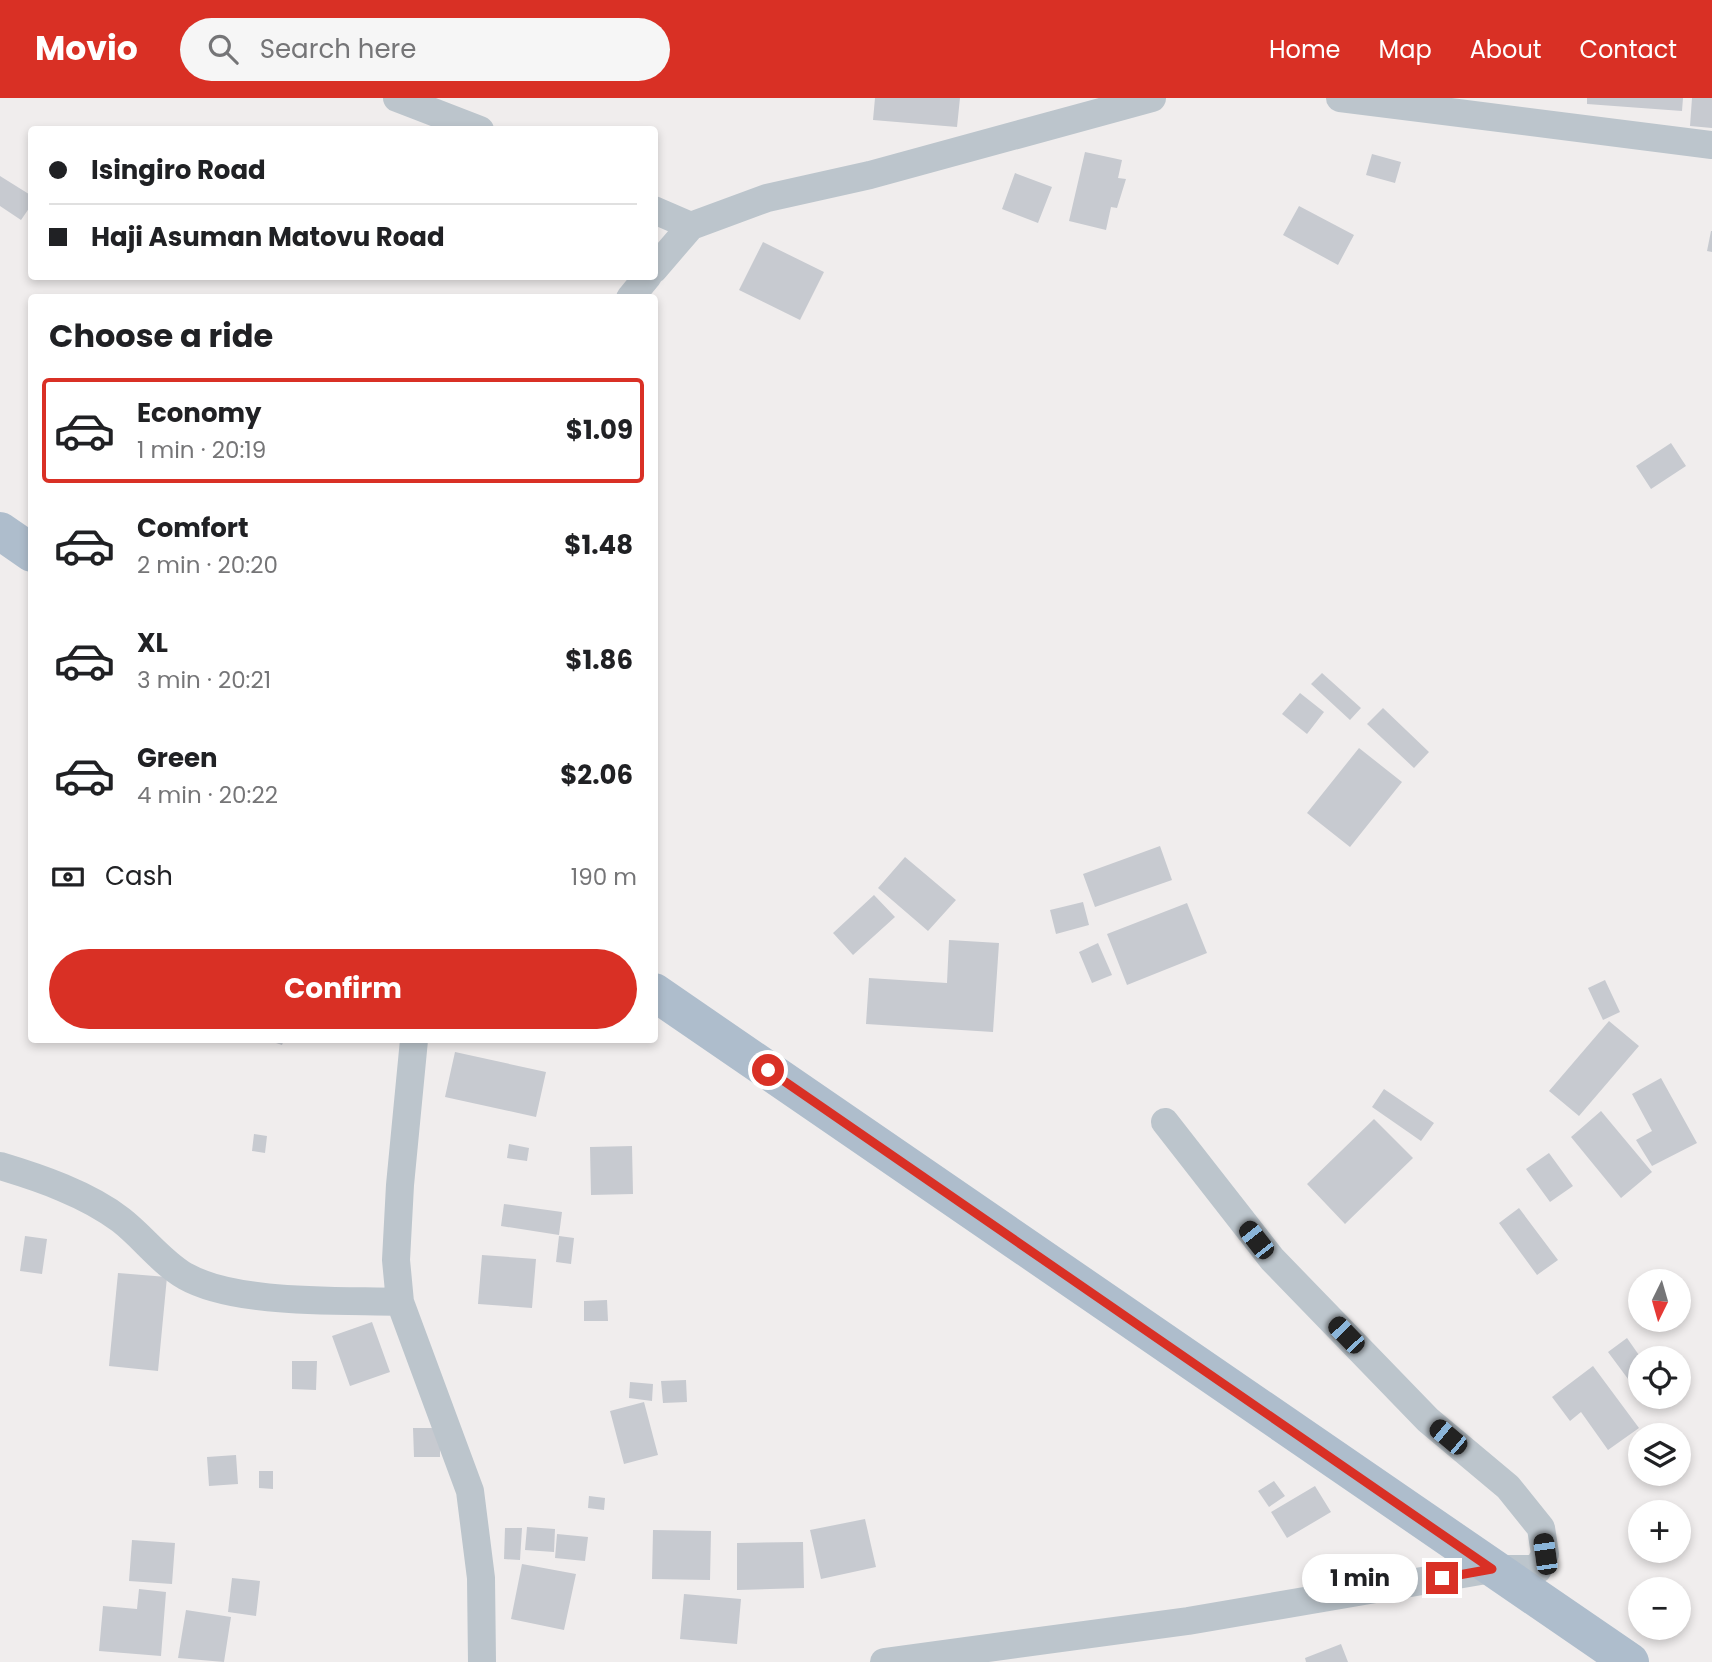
<!DOCTYPE html>
<html lang="en">
<head>
<meta charset="utf-8">
<style>
  :root { --surface:#fff; --page:#f6f6f6; --text:#202124; --muted:#757577; --line:#e0e0e0; --accent:#d93025 }
  body { margin:0; font-family:Poppins,sans-serif; background:var(--page); color:var(--text); height:100vh; display:flex; flex-direction:column; font-size:26px; white-space:nowrap }
  * { box-sizing:border-box; margin:0 }
  p { font-size:23px; color:var(--muted) }
  .icon { flex:none; width:38px; height:38px; fill:none; stroke:currentColor; stroke-width:2; stroke-linecap:round; stroke-linejoin:round }
  .map { position:relative; flex:1; overflow:hidden }
  .sheet { position:absolute; left:28px; top:196px; width:630px; height:749px; display:flex; flex-direction:column; background:var(--surface); border-radius:7px; box-shadow:0 4px 10px #0003 }
  .sheet>* { flex:none }
  .guide { position:absolute; left:28px; top:28px; width:630px; height:154px; border-radius:7px; box-shadow:0 4px 10px #0003; display:grid; align-content:center; height:154px; padding:0 21px; background:var(--surface) }
  .needle { width:46px; rotate:185deg }
  .fabs { position:absolute; left:1628px; top:1171px; display:grid; gap:14px }
  .fabs a { display:grid; place-items:center; width:63px; height:63px; border-radius:50%; background:var(--surface); box-shadow:0 4px 10px #0003; font-size:35px }
  .end { position:absolute; width:32px; height:32px; margin:-16px; border:9px solid #d93025; background:#fff; box-shadow:0 0 0 4px #fff }
  .from { border-radius:50% }
  .bubble { position:absolute; height:49px; border-radius:24px; background:var(--surface); box-shadow:0 4px 10px #0003; font-size:23px; font-weight:700; line-height:49px; text-align:center }
  .car { position:absolute; width:21px; height:42px; margin:-21px -10px; border-radius:9px; box-shadow:0 0 5px 2px #0007; background:linear-gradient(#222 24%,#8ab4d8 0 40%,#222 0 76%,#8ab4d8 0 86%,#222 0) }
  .guide b { display:flex; align-items:center; gap:24px; height:66px; font-size:26px }
  .guide b+b { border-top:2px solid var(--line) }
  .guide i { width:18px; height:18px; background:var(--text) }
  ul { padding:0; list-style:none }
  li { display:flex; align-items:center; gap:21px; height:105px; margin:0 14px 10px; padding:0 7px; border:4px solid transparent; border-radius:7px }
  li div { flex:1 }
  li b { display:block; font-size:26px }
  li em { font-style:normal; font-weight:700 }
  li.active { border-color:var(--accent) }
  li>.icon { width:63px; height:63px; stroke-width:1.5 }
  h2 { padding:0 21px; font-size:32px; line-height:84px }
  .pay { display:flex; align-items:center; gap:18px; height:77px; padding:0 21px; font-size:26px }
  .pay p { margin-inline-start:auto }
  .button { display:flex; gap:14px; margin-top:auto; padding:14px 21px }
  .button a { flex:1; height:80px; border-radius:42px; background:var(--accent); color:#fff; font-size:28px; font-weight:700; line-height:80px; text-align:center }
  header { display:flex; align-items:center; gap:42px; box-sizing:border-box; height:98px; padding:0 35px; background:var(--accent); color:#fff }
  header strong { font-size:33px }
  nav { display:flex; gap:38px; margin-inline-start:auto; font-size:24px }
  .search { width:490px; height:63px; background:var(--page); display:flex; align-items:center; gap:18px; box-sizing:border-box; padding:0 24px; border-radius:38px; color:var(--muted); font-size:26px }
  .map>svg:first-child { display:block }
  .building { fill:#c7cad0 }
  .lines { fill:none; stroke-linecap:round; stroke-linejoin:round }
  .minor { stroke:#bcc5cc; stroke-width:28 }
  .primary { stroke:#aebdcc; stroke-width:38 }
  .route { stroke:#d93025; stroke-width:9 }
</style>
</head>
<body>
<header>
<strong>Movio</strong>
<div class="search"><svg class="icon" aria-label="search" viewBox="0 0 24 24"><circle cx="10" cy="10" r="6"/><path d="M15 15l6 6"/></svg>Search here</div>
<nav><a>Home</a><a>Map</a><a>About</a><a>Contact</a></nav>
</header>
<div class="map">
<svg width="1712" height="1564" viewBox="0 0 1712 1564">
  <rect width="100%" height="100%" fill="#f0eded"/>
  <path class="building" d="M875,0h85l-3,29 -84,-7z
    M1587,0h96l-1,13 -95,-7z
    M1692,0h20v30l-22,-2z
    M1085,54l37,8 -4,18 8,1 -9,29 -6,-1 -5,23 -37,-9z
    M1372,56l29,8 -6,21 -29,-8z
    M1015,75l37,14 -14,36 -36,-14z
    M0,78l32,20v8l-11,16 -21,-14z
    M1299,108l55,29 -16,30 -55,-30z
    M1711,133h1v21l-5,-1z
    M763,144l61,30 -24,48 -61,-30z
    M1671,345l15,23 -35,23 -15,-23z
    M1322,575l39,35 -11,12 -39,-36z
    M1300,595l24,19 -17,22 -25,-20z
    M1383,610l46,44 -15,16 -47,-44z
    M1359,650l43,34 -52,65 -43,-34z
    M1160,748l12,34 -77,27 -12,-33z
    M905,759l51,43 -28,31 -50,-43z
    M874,797l21,22 -42,38 -20,-22z
    M1083,804l6,23 -33,9 -6,-24z
    M1187,805l20,50 -80,32 -20,-51z
    M949,842l50,3 -6,89 -127,-8 3,-46 78,5z
    M1098,845l14,32 -20,8 -13,-31z
    M1605,882l15,32 -17,8 -15,-32z
    M1609,923l30,25 -60,70 -30,-25z
    M267,942h17l-2,5z
    M455,954l91,20 -10,45 -91,-20z
    M1661,980l36,65 -45,23 -16,-26 16,-9 -20,-37z
    M1384,991l50,34 -13,18 -49,-34z
    M1601,1013l51,61 -31,26 -50,-61z
    M1374,1021l39,39 -68,66 -38,-40z
    M254,1036l13,2 -2,17 -13,-2z
    M509,1046l20,4 -2,13 -20,-3z
    M632,1048l1,48 -42,1 -1,-48z
    M1549,1055l24,33 -23,16 -24,-33z
    M504,1106l58,8 -3,23 -58,-9z
    M1519,1110l39,52 -21,15 -38,-52z
    M25,1138l22,3 -5,35 -22,-3z
    M559,1138l15,2 -3,26 -15,-2z
    M482,1157l54,4 -4,49 -54,-4z
    M118,1175l49,4 -9,94 -49,-5z
    M607,1202l1,21h-24v-20z
    M372,1224l18,50 -40,14 -18,-50z
    M1627,1240l14,20 -1,19 -9,6 -23,-31z
    M292,1263h25l-1,29 -24,-1z
    M1593,1268l46,62 -31,22 -27,-38 -11,9 -18,-24z
    M686,1282l1,22 -24,1 -2,-22z
    M630,1284l23,2 -1,17 -23,-3z
    M644,1304l14,53 -34,9 -14,-53z
    M413,1330h27v29h-26z
    M236,1357l2,29 -29,2 -2,-29z
    M259,1373h14v18l-14,-1z
    M1274,1383l11,15 -16,11 -11,-16z
    M1315,1388l16,26 -44,26 -16,-26z
    M589,1398l16,2 -1,12 -16,-2z
    M865,1421l11,48 -55,12 -11,-49z
    M527,1429l28,2 -1,23 -29,-2z
    M505,1430h17l-2,32 -16,-1z
    M653,1432l58,1 -1,49 -58,-1z
    M557,1436l31,3 -3,24 -30,-3z
    M132,1442l43,3 -3,41 -43,-3z
    M803,1444l1,46 -67,2v-47z
    M522,1466l54,10 -12,56 -53,-11z
    M232,1480l28,3 -4,35 -28,-4z
    M139,1491l27,3 -5,64 -62,-5 4,-45 34,3z
    M684,1496l57,5 -4,45 -57,-5z
    M186,1512l45,7 -7,45 -46,-4z
    M1341,1546l7,18h-42l-1,-4z"/>
  <g class="lines">
    <path class="minor" d="M397,0l83,32
      M1340,0l372,47
      M654,112l37,16
      M654,171l37,-43 76,-28 103,-23 282,-77
      M630,200l18,-22
      M414,942l-14,145 -4,75 4,42 70,189 11,87 1,84
      M0,1068c40,12 87,28 121,54 22,17 39,41 64,56 51,29 156,24 215,26
      M884,1564l304,-41 304,-52h46l7,-15 -4,-26 -33,-41 -80,-67 -156,-161 -107,-137"/>
    <path class="primary" d="M0,433l32,22
      M654,894l976,670"/>
  </g>
  <g class="lines">
    <path class="route" d="M768,972l724,499 -50,9"/>
  </g>
</svg>
<div class="fabs">
<a><svg class="needle" viewBox="-14 -14 28 28"><path d="M0-13l5 13h-10z" fill="#e53935"/><path d="M0 13l5-13h-10z" fill="#757577"/></svg></a>
<a><svg class="icon" aria-label="locate" viewBox="0 0 24 24"><circle cx="12" cy="12" r="6"/><path d="M12 2v4M12 18v4M2 12h4M18 12h4"/></svg></a>
<a><svg class="icon" aria-label="layers" viewBox="0 0 24 24"><path d="M12 4l9 5-9 5-9-5zM3 14l9 5 9-5"/></svg></a>
<a>+</a>
<a>−</a>
</div>
<i class="end from" style="left:768px;top:972px"></i>
<i class="end" style="left:1442px;top:1480px"></i>
<div class="bubble" style="left:1302px;top:1456px;width:116px">1 min</div>
<i class="car" style="left:1256px;top:1142px;rotate:322deg"></i>
<i class="car" style="left:1346px;top:1237px;rotate:316deg"></i>
<i class="car" style="left:1448px;top:1339px;rotate:310deg"></i>
<i class="car" style="left:1545px;top:1456px;rotate:352deg"></i>
<div class="guide">
<b><i class="from"></i>Isingiro Road</b>
<b><i></i>Haji Asuman Matovu Road</b>
</div>
<section class="sheet">
<h2>Choose a ride</h2>
<ul>
<li class="active"><svg class="icon" aria-label="car" viewBox="0 0 24 24"><path d="M5 17H2v-5l4-1 3-4h7l3 4 3 1v5h-3M9 17h6M6 11h13"/><circle cx="7" cy="17" r="2"/><circle cx="17" cy="17" r="2"/></svg><div><b>Economy</b><p>1 min · 20:19</p></div><em>$1.09</em></li>
<li><svg class="icon" aria-label="car" viewBox="0 0 24 24"><path d="M5 17H2v-5l4-1 3-4h7l3 4 3 1v5h-3M9 17h6M6 11h13"/><circle cx="7" cy="17" r="2"/><circle cx="17" cy="17" r="2"/></svg><div><b>Comfort</b><p>2 min · 20:20</p></div><em>$1.48</em></li>
<li><svg class="icon" aria-label="car" viewBox="0 0 24 24"><path d="M5 17H2v-5l4-1 3-4h7l3 4 3 1v5h-3M9 17h6M6 11h13"/><circle cx="7" cy="17" r="2"/><circle cx="17" cy="17" r="2"/></svg><div><b>XL</b><p>3 min · 20:21</p></div><em>$1.86</em></li>
<li><svg class="icon" aria-label="car" viewBox="0 0 24 24"><path d="M5 17H2v-5l4-1 3-4h7l3 4 3 1v5h-3M9 17h6M6 11h13"/><circle cx="7" cy="17" r="2"/><circle cx="17" cy="17" r="2"/></svg><div><b>Green</b><p>4 min · 20:22</p></div><em>$2.06</em></li>
</ul>
<div class="pay"><svg class="icon" aria-label="cash" viewBox="0 0 24 24"><path d="M3 7h18v10H3z"/><circle cx="12" cy="12" r="2"/></svg>Cash<p>190 m</p></div>
<div class="button"><a>Confirm</a></div>
</section>
</div>
</body>
</html>
